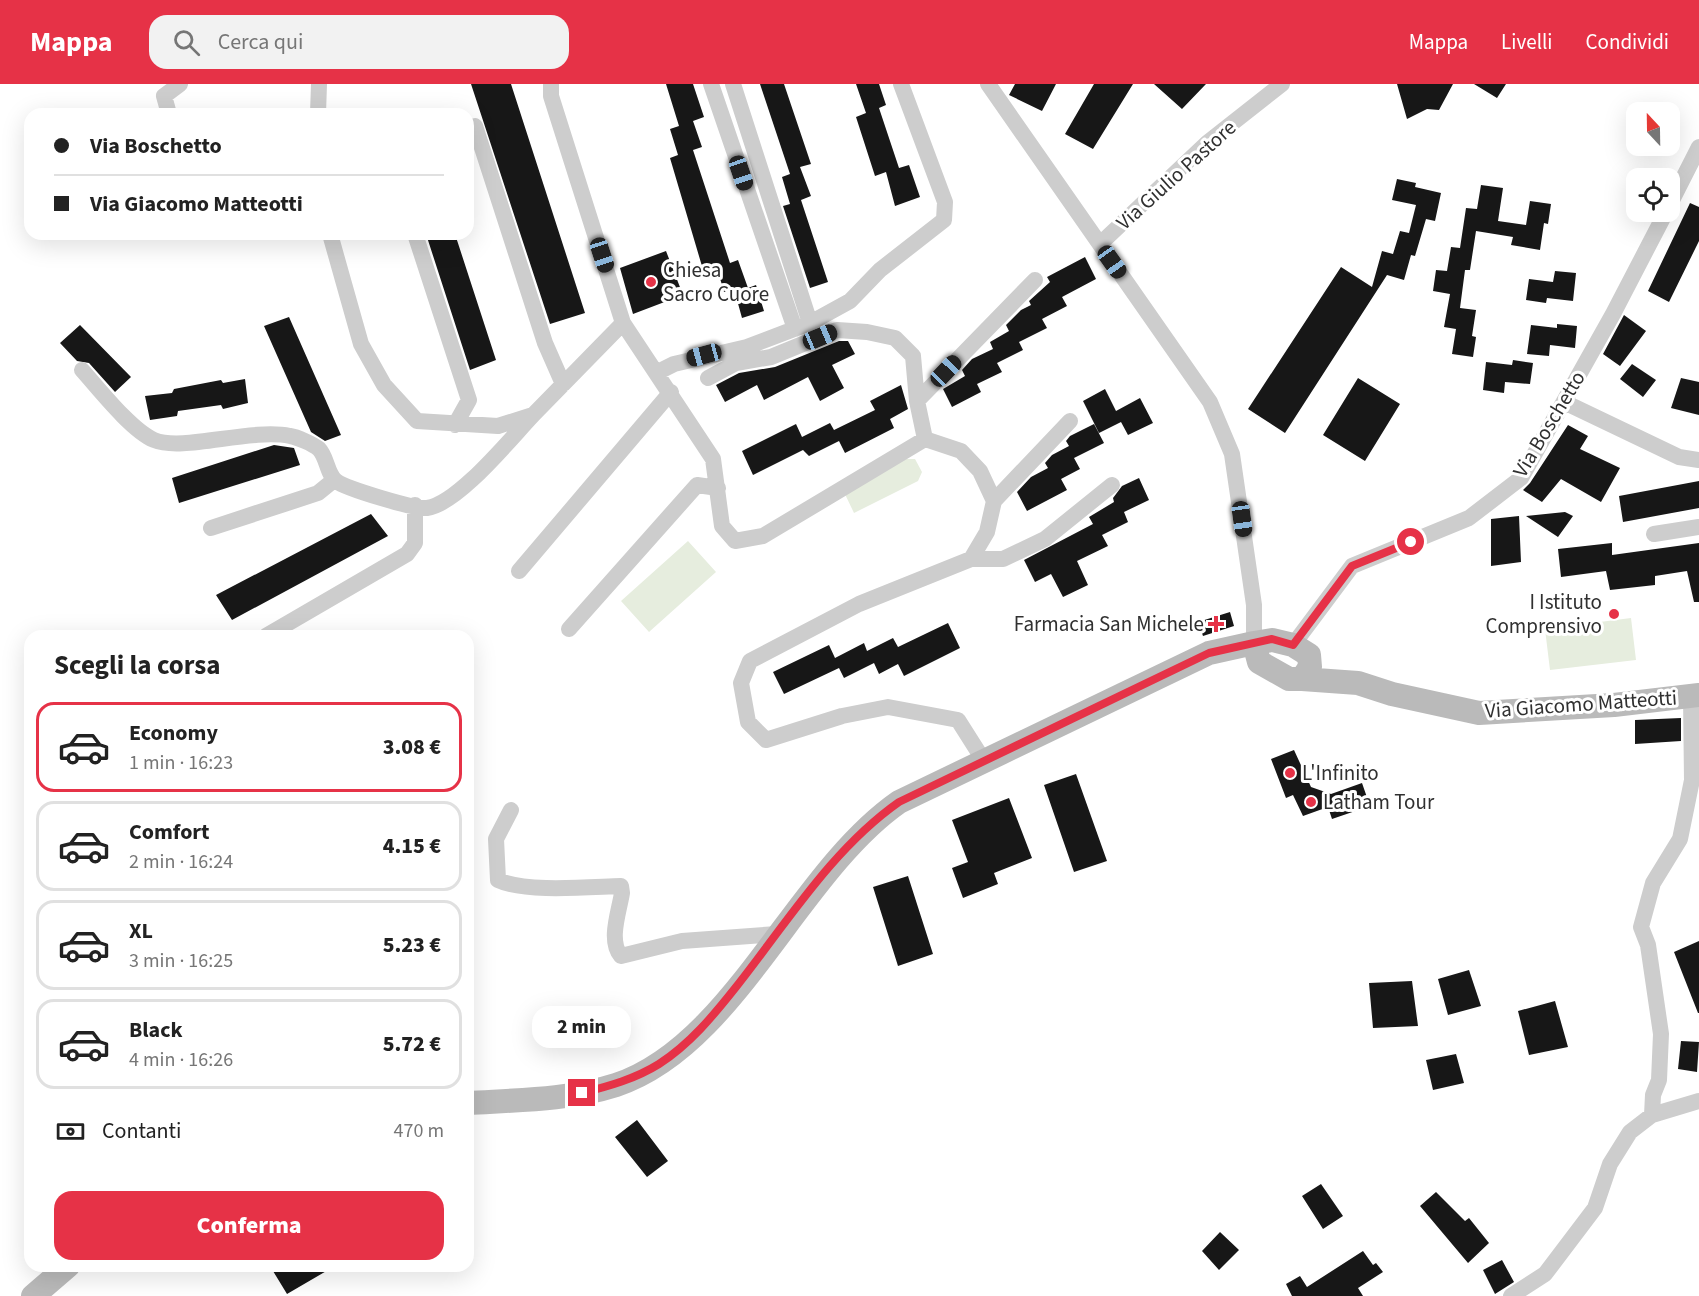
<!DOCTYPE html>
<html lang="it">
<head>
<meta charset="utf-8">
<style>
  :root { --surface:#fff; --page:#f2f2f2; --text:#222; --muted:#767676; --line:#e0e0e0; --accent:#e63247 }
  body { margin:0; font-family:"Source Sans 3",sans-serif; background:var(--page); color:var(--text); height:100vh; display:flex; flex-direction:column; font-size:22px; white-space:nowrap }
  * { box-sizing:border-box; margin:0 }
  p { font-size:20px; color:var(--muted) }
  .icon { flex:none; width:33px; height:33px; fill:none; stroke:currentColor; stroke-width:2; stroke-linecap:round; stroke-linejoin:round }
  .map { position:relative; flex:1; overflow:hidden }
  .sheet { position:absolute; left:24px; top:546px; width:450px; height:642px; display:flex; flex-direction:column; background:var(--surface); border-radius:18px; box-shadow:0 6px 24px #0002 }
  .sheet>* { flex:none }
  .hud { position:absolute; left:24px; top:24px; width:450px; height:132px; border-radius:18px; box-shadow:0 6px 24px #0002; display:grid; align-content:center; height:132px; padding:0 30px; background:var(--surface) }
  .needle { width:39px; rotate:338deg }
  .buttons { position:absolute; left:1626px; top:18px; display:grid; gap:12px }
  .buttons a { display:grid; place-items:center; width:54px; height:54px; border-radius:12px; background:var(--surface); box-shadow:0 6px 24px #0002; font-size:30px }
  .end { position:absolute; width:27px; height:27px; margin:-14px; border:8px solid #e63247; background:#fff; box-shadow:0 0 0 3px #fff }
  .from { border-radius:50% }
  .bubble { position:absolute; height:42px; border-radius:18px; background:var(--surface); box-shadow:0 6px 24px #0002; font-size:20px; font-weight:800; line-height:42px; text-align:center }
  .car { position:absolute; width:18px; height:36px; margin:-18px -9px; border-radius:8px; box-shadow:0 0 4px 2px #0007; background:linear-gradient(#222 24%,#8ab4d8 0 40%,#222 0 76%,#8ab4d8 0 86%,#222 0) }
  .hud b { display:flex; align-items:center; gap:21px; height:57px; font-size:22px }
  .hud b+b { border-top:2px solid var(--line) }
  .hud i { width:15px; height:15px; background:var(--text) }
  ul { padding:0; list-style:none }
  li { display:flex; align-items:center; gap:18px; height:90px; margin:0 12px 9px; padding:0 18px; border:3px solid var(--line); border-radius:18px }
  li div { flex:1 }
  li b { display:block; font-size:22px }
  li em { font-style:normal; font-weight:800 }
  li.selected { border-color:var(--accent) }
  li>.icon { width:54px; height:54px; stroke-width:1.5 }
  h2 { padding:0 30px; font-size:27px; line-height:72px }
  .pay { display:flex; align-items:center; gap:15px; height:66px; padding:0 30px; font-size:22px }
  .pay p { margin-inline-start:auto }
  .action { display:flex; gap:12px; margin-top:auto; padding:12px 30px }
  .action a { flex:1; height:69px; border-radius:18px; background:var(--accent); color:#fff; font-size:24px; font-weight:800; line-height:69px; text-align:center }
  header { display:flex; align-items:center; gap:36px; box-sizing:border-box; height:84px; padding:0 30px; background:var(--accent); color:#fff }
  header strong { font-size:28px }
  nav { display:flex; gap:33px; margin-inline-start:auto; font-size:21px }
  .search { width:420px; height:54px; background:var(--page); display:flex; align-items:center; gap:15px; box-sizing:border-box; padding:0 21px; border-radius:18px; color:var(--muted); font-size:22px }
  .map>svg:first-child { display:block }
  .green { fill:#e6edde }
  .building { fill:#171717 }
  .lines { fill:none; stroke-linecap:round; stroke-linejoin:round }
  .street { stroke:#cdcdcd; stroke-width:16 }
  .secondary { stroke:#bababa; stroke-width:24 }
  .route { stroke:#e63247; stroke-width:8 }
  .poi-dot { fill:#e63247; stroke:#fff; stroke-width:2 }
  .labels { text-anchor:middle; stroke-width:6; stroke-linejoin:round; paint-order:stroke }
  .street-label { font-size:21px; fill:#303030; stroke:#fff }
  .poi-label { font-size:21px; fill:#303030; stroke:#fff; text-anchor:start }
</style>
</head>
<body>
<header>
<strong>Mappa</strong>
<div class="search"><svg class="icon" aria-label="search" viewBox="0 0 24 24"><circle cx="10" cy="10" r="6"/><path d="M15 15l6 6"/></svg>Cerca qui</div>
<nav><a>Mappa</a><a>Livelli</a><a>Condividi</a></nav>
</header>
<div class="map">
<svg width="1699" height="1212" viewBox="0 0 1699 1212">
  <rect width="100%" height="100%" fill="#fff"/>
  <path class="green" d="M906,375h9l7,13 -4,9 -64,32 -11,-23z
    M688,457l28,31 -67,60 -28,-31z
    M1631,534l5,42 -86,10 -5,-41z"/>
  <path class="building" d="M471,0h40l74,229 -35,11z
    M666,0h27l11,33 -11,4 9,26 -9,3 37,113 8,-3 10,28 8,-3 8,26 -22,7 -8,-29 -10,3 -7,-24 -13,5 -34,-115 8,-3 -8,-26 9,-3z
    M760,0h24l27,80 -11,3 11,29 -10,4 27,82 -18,6 -27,-82 7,-2 -8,-27 8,-3z
    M856,0h23l7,21 -7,3 20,60 10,-3 11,32 -25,9 -9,-34 -11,4 -19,-59 10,-4z
    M1015,0h41l-14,27 -33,-16z
    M1094,0h39l-40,65 -28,-15z
    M1154,0h52l-24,25z
    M1397,0h56l-14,26 -12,-1 -20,10z
    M1474,0h32l-9,14z
    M1397,95l19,4 -1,4 26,6 -6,28 -9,-2 -11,37 -4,-1 -7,25 -17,-5 -102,158 -37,-24 93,-142 31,20 10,-36 11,3 7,-23 9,2 7,-28 -24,-5z
    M1481,101l22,3 -5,33 28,4 4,-24 21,3 -3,20 -4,-1 -4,27 -29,-5 2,-8 -37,-6 -6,39h-5l-5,38 16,2 -4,26 4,1 -3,20 -21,-3 4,-25 -12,-2 6,-33 -17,-3 3,-21 11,1 4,-24 9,1 6,-40 11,1z
    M1690,119l9,4v34l-30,61 -21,-11z
    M426,150h29l41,126 -26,10z
    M666,167l17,44 -50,19 -13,-46z
    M1085,173l11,22 -34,18 5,9 -25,13 5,9 -28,14 4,8 -26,13 5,9 -25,12 4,8 -29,15 -9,-18 22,-13 -3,-6 10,-11 21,-10 -3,-7 19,-11 -3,-6 15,-15 10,-5 -2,-4 21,-19 -3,-5z
    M1555,187l21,2 -3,28 -26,-3 -1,5 -20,-3 3,-21 24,3z
    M1624,231l22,16 -26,35 -17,-12z
    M289,233l52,118 -16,6 -14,-9 -47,-106z
    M1557,240l20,2 -2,22 -25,-3 -1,11 -22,-2 4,-29 26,3z
    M80,241l51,52 -16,15 -26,-29 -12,-2 -17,-18z
    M839,257h9l7,13 -23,11 12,23 -24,13 -12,-24 -44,23 -7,-15 -32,17 -9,-17 23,-12 36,-6z
    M1513,276l20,3 -3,21 -25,-2 -1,11 -21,-3 3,-28 26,3z
    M1632,280l24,16 -13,17 -23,-18z
    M1358,294l42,26 -35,57 -42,-26z
    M1681,294l18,4v33l-28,-7z
    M245,295l3,24 -25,6 -2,-4 -43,6 -1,5 -27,4 -5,-24 27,-3 2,-4 47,-9 2,3z
    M901,301l7,24 -18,10 4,9 -49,25 -6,-12 -30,15 -6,-6 -50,25 -11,-24 54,-27 6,13 28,-14 4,7 41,-20 -5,-9z
    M1105,305l11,22 24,-13 13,25 -25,12 -7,-13 -22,11 -16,-32z
    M1094,340l10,19 -30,15 6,11 -19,10 6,11 -40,21 -10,-19 14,-15 17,-9 -3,-5 7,-8 17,-9 -3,-5 4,-5z
    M1568,341l20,11 -8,13 40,19 -19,34 -40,-23 -19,23 -19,-12 7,-7z
    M274,361l20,3 6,17 -121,38 -7,-25z
    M1139,394l10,22 -25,12 4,10 -26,13 6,11 -31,15 11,24 -25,12 -12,-23 -16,8 -11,-22 69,-36 -4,-7 25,-15 -1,-4 9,-12z
    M1699,397v27l-76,14 -4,-26z
    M1565,428l8,4 -15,21 -32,-21z
    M371,430l17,22 -156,84 -16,-25z
    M1519,432l2,46 -30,4v-47z
    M1612,459v12l87,-12v59h-5l-7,-31 -32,5v9l-45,5 -4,-19 -45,6 -3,-28z
    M1230,528l4,14 -31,10 -5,-14z
    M948,539l12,25 -56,28 -6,-12 -19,10 -5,-11 -30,15 -5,-10 -55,26 -11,-22 56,-27 6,13 29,-15 3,8 26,-13 5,9z
    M1681,634v23l-46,3v-24z
    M1294,666l17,37 20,7 31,-11 8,23 -38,13 -4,-12 -25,9 -10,-21 -7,3 -15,-39z
    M1076,690l31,87 -33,11 -30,-87z
    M1009,714l23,60 -38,15 4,11 -35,14 -11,-30 16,-6 -16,-42z
    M908,792l25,78 -35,12 -25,-79z
    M1699,857v72h-1l-24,-61z
    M1469,886l12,36 -33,9 -10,-36z
    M1412,897l6,45 -45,2 -4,-45z
    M1555,917l13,46 -39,8 -11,-44z
    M1681,957l18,1 -2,30 -19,-3z
    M1456,970l8,29 -31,7 -7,-30z
    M637,1036l31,41 -21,16 -32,-40z
    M1321,1100l22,32 -20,13 -21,-33z
    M1436,1108l29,29 4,-3 20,25 -21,20 -48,-57z
    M1220,1148l19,18 -20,20 -17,-19z
    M1363,1167l10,14 3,-2 7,9 -25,16 5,8h-71l-6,-12 14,-8 7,11z
    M1502,1176l12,22 -19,12 -12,-24z
    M282,1182h53l-48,28 -14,-23z"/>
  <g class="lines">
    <path class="street" d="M551,0v12l72,227 90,136 9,67 13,15 28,-5 162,-97 36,12 19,20 14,30 -7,31 -16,27
      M711,0l84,245
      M733,0l77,239
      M988,0l222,318 22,52 22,151v38
      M169,30l-5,-18 16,-12
      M318,30l1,-30
      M475,42l70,217 18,41
      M1670,120l29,-57
      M330,150l31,110 23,41 33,36 81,5 35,-11 90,-92
      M415,150l54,166 -14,25
      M1100,160l107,-101 75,-59
      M82,286c17,19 49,60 72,70 28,12 97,-12 136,-4 7,1 23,8 29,13 8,8 8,25 17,32 11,8 78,28 91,27 31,-4 84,-70 106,-93
      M658,288l16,-8 73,-17 63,-24 40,-22 30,-31 64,-50 1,-18 -44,-118
      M708,294l28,-15 35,-6 66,-27 30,2 28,6 18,18 4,45 8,38
      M917,317l118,-121
      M1564,318l115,55 20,3
      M994,417l76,-80
      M211,444l107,-35 16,-13
      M1654,450l45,-7
      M519,487l152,-179
      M569,545l128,-144 21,3
      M266,552l141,-82 8,-11v-38
      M1293,561l59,-79 117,-48 52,-40 92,-164 53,-102
      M984,677l-26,-41 -70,-13 -46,9 -76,24 -18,-18 -7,-39 9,-22 109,-57 112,-45h32l42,-20 67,-54
      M511,726l-15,29 2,41c27,13 91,7 123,6l1,7c-3,19 -14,48 -1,63l61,-15 95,-7
      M1652,1031l1,-20 6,-15 2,-46 -13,-89 -7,-18 12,-44 27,-44 12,-59 -1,-84
      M1511,1212l34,-22 50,-66 15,-44 20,-32 22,-17 47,-14"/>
    <path class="secondary" d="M1272,556l21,5 16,10 1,12 -8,12h-13l-30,-17 -5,-19z
      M1302,595l56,4 34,11 87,19 135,-8 85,-10
      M468,1019c50,-3 101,-3 148,-18 118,-39 180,-211 283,-283l310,-149 45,-10
      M33,1212l35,-30"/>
  </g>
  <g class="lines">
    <path class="route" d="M582,1009c27,-7 53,-14 77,-29 31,-20 54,-48 77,-77 50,-63 96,-138 163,-185l310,-149 63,-14 21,6 59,-79 59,-24"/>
  </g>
  <g class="poi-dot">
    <circle cx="651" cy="198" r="6"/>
    <circle cx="1614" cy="530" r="6"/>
    <path d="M1213 531h6v6h6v6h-6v6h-6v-6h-6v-6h6z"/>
    <circle cx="1290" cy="689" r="6"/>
    <circle cx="1311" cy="718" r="6"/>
  </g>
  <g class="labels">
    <g class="street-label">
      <text transform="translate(1176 91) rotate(-42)" y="7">Via Giulio Pastore</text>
      <text transform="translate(1549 340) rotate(-59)" y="7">Via Boschetto</text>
      <text transform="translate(1581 620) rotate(-4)" y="7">Via Giacomo Matteotti</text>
    </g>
    <g class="poi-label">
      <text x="663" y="193">Chiesa<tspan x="663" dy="24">Sacro Cuore</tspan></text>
      <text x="1602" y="525" text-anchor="end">I Istituto<tspan x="1602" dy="24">Comprensivo</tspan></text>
      <text x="1204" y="547" text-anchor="end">Farmacia San Michele</text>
      <text x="1302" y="696">L'Infinito</text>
      <text x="1323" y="725">Latham Tour</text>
    </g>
  </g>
</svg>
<div class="buttons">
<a><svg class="needle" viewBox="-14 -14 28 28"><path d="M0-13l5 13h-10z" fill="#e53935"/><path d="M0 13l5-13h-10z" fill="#767676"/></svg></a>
<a><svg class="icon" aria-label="locate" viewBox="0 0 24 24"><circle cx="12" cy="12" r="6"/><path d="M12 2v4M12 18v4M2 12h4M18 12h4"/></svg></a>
</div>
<i class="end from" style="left:1411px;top:458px"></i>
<i class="end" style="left:582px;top:1009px"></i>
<div class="bubble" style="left:532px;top:922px;width:99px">2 min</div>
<i class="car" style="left:741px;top:89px;rotate:161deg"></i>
<i class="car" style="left:602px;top:171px;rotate:162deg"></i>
<i class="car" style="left:1112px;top:178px;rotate:145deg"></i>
<i class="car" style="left:820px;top:253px;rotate:67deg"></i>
<i class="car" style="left:704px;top:271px;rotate:255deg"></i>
<i class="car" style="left:946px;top:287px;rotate:44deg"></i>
<i class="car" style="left:1242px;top:435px;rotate:172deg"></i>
<div class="hud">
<b><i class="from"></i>Via Boschetto</b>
<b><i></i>Via Giacomo Matteotti</b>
</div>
<section class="sheet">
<h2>Scegli la corsa</h2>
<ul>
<li class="selected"><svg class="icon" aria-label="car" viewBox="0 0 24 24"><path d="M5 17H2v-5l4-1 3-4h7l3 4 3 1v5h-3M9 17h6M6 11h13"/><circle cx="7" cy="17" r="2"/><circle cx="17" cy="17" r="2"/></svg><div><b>Economy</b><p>1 min · 16:23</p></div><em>3.08 €</em></li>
<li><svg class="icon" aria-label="car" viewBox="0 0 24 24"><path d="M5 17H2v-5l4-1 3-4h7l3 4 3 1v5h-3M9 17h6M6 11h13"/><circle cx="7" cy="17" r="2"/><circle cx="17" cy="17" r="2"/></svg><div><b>Comfort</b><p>2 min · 16:24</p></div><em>4.15 €</em></li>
<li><svg class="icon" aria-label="car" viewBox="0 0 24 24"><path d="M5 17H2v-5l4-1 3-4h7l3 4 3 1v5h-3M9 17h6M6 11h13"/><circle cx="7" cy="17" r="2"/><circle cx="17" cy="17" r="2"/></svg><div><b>XL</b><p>3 min · 16:25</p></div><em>5.23 €</em></li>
<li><svg class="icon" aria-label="car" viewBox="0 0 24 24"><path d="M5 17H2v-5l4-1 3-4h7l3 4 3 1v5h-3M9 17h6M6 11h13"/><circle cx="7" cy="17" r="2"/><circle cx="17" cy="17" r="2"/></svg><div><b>Black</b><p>4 min · 16:26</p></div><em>5.72 €</em></li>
</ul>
<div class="pay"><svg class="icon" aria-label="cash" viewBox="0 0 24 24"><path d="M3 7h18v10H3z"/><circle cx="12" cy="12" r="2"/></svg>Contanti<p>470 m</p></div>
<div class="action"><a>Conferma</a></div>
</section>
</div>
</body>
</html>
